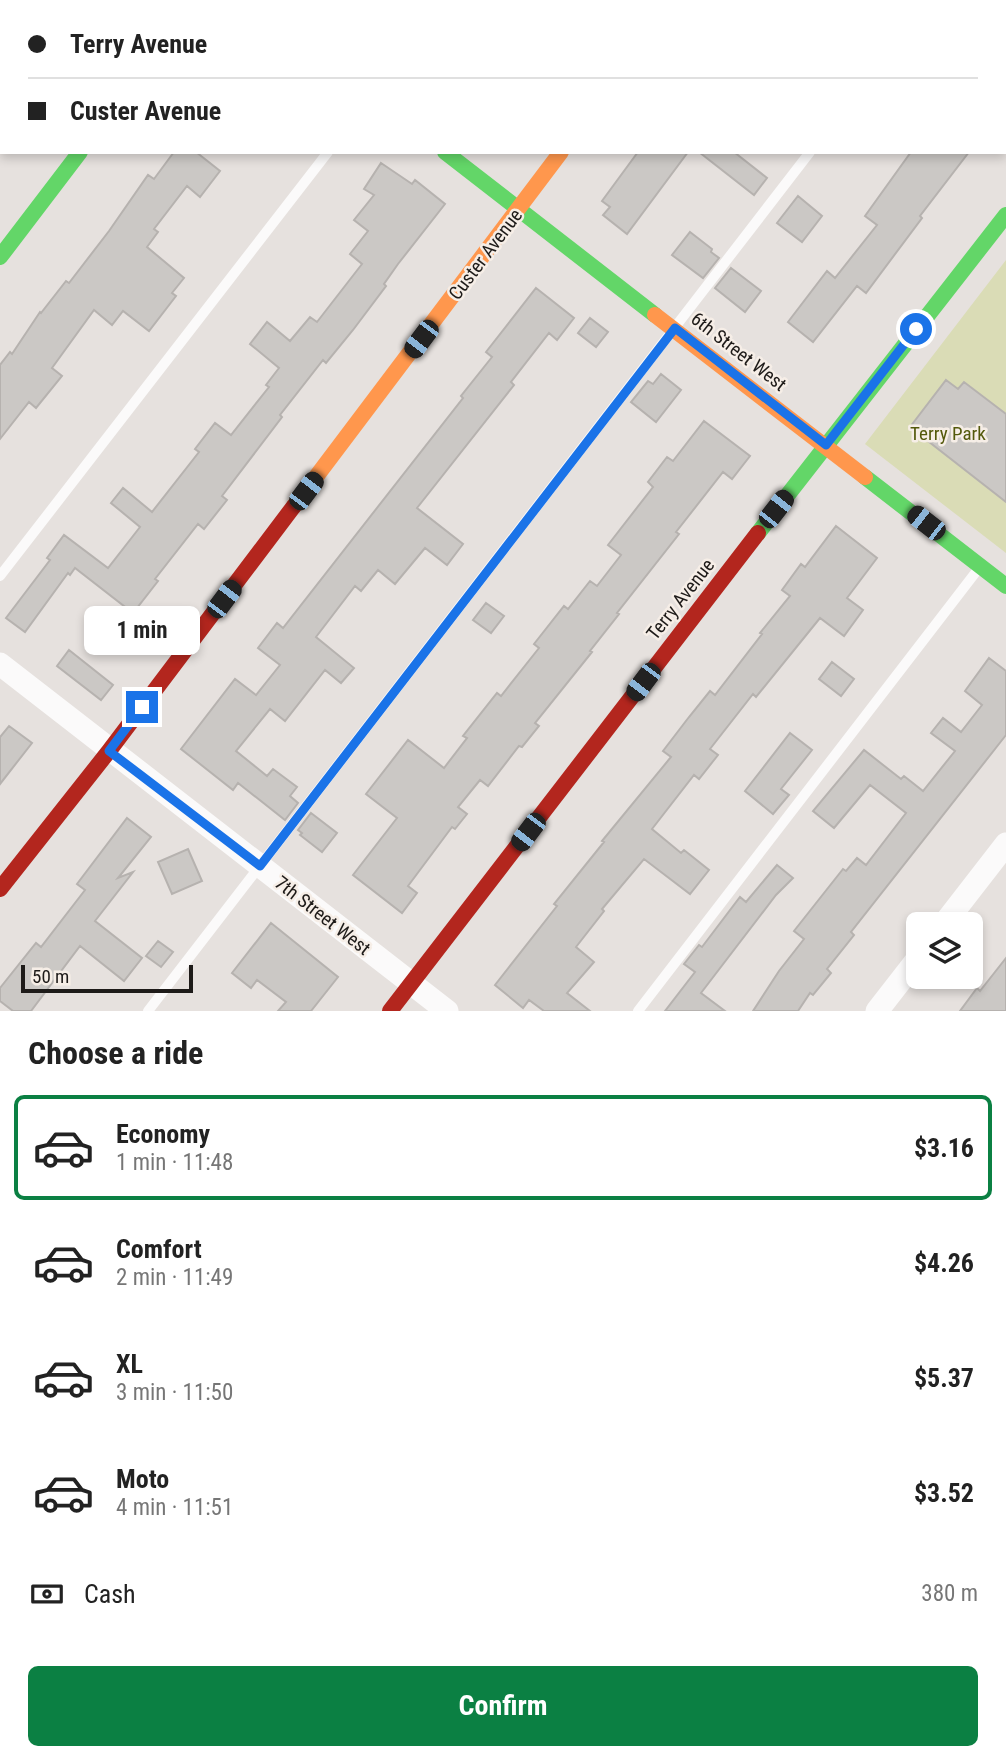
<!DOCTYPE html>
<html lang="en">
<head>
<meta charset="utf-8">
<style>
  :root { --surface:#fff; --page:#f2f2f2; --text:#222; --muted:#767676; --line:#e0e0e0; --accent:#0b8043 }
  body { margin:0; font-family:"Roboto Condensed",sans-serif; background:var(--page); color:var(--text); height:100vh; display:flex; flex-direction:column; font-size:26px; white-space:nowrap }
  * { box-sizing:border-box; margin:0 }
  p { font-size:23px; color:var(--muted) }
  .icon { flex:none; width:38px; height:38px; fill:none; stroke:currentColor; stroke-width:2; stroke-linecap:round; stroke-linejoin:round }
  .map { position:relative; height:1011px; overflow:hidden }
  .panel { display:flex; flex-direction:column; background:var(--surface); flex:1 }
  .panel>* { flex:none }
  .banner { position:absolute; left:0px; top:0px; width:1006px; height:154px; box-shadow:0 4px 10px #0003; display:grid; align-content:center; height:154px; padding:0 28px; background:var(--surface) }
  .buttons { position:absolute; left:906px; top:912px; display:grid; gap:14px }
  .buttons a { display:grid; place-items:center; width:77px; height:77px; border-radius:10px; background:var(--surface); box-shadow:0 4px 10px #0003; font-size:35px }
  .scale { position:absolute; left:21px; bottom:18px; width:172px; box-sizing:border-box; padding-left:7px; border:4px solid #1e1b19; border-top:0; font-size:19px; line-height:24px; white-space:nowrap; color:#1e1b19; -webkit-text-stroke:5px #f6eee7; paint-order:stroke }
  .end { position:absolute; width:32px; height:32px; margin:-16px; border:9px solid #1a73e8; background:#fff; box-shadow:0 0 0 4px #fff }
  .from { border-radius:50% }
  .bubble { position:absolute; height:49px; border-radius:10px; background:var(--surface); box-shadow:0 4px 10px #0003; font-size:23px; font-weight:700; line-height:49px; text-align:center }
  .car { position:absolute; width:21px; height:42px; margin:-21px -10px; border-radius:9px; box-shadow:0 0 5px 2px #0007; background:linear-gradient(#222 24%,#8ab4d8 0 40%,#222 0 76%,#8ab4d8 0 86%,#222 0) }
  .banner b { display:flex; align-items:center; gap:24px; height:66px; font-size:26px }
  .banner b+b { border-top:2px solid var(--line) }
  .banner i { width:18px; height:18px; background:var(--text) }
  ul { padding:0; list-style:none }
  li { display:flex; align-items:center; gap:21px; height:105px; margin:0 14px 10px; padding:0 14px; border:4px solid transparent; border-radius:10px }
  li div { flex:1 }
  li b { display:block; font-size:26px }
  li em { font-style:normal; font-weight:700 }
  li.active { border-color:var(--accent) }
  li>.icon { width:63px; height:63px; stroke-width:1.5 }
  h2 { padding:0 28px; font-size:32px; line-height:84px }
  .pay { display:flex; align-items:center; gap:18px; height:77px; padding:0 28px; font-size:26px }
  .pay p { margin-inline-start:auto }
  .cta { display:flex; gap:14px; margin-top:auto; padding:14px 28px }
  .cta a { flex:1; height:80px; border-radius:10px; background:var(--accent); color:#fff; font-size:28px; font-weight:700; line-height:80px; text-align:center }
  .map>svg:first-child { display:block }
  .green { fill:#dadcb6 }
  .building { fill:#cbc8c5; stroke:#b6b2af; stroke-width:2 }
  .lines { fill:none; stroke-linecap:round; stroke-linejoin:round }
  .lane { stroke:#fbfafa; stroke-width:10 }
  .street { stroke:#fbfafa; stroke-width:23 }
  .fast { stroke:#63d668; stroke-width:16 }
  .slow { stroke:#ff974d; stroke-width:16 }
  .jam { stroke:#b3261e; stroke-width:16 }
  .route { stroke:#1a73e8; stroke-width:9 }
  .labels { text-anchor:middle; stroke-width:5; stroke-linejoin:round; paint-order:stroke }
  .street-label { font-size:19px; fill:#1e1b19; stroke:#f6eee7 }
  .park-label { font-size:19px; fill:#53590c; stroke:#f6eee7 }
</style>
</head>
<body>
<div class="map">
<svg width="1006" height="1011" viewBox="0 0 1006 1011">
  <rect width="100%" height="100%" fill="#e6e1de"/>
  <path class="green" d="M481,0h162l-1,2z
    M1006,260v293l-141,-109z"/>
  <path class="building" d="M174,152h22l24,19 -20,26 -13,-11 -33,43 4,3 -11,15 37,31 -12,15 4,3 -27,35 -26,-20 -11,14 -18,-15 -42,58 10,8 -26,32 -7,-6 -29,37v-74l10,-13 2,2 28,-42 1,1 25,-32 3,2 40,-52 39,-56 6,4z
    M638,152h50l-61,82 -24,-19 7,-8 -8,-6z
    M699,152h35l33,26 -13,17z
    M911,152h58l-49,64 2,2 -56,75 -9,-7 -44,56 -25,-20 39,-51 8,7 42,-53 -12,-9z
    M381,163l31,21 3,-4 30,24 -47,60 -14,20 2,2 -33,44 -27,33 -3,-3 -43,55 2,2 -60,79 5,4 -23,29 -6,-5 -43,55 3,2 -25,32 -58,-45 -5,7 -2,-2 -43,59 -19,-14 44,-58 -3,-2 17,-23 44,33 32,-41 -29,-24 12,-15 29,24 47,-60 -4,-3 20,-26 16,12 38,-48 -3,-2 13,-17 -29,-24 17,-22 23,19 20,-24 7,5 45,-58 -12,-10 18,-23 -14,-11 20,-25 -10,-6z
    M798,196l24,20 -20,26 -25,-19z
    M690,232l22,17 -1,3 8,6 -16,20 -31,-23z
    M731,268l30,23 -16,21 -30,-24z
    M536,288l38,30 -17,22 -8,-7 -38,49 3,3 -97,123 46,36 -16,21 -22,-17 -30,36 -17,-14 -17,21 -6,-5 -39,51 38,31 -13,15 -16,-13 -40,51 -15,-12 -34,42 31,25 6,-7 24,18 -7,9 8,7 -13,17 -47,-37 -5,7 -52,-41 54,-70 21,16 24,-30 -22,-17 19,-25 6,5 180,-230 -2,-2 31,-39 -6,-5z
    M590,318l18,14 -12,15 -18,-14z
    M661,374l20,16 -25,32 -25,-20 17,-21 5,3z
    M946,380l12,9 6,-7 42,32v88l-96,-75z
    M704,421l46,35 -18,23 -9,-7 -47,60 3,2 -62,79 2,1 -29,37 2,1 -57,71 4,3 -17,21 -3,-1 -31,40 -8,-6 -22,27 9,7 -12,15 -3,-2 -44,59 9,7 -15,20 -49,-38 44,-57 -31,-24 42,-54 36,28 23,-30 -4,-2 34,-43 4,3 38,-48 -5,-4 30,-38 4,3 22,-28 7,5 24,-31 -13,-10 45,-58 -5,-5 19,-25 6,4z
    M836,526l41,32 -30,40 16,12 -19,26 -24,-18 -64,79 -3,-3 -43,55 8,6 -19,24 -5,-4 -42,54 29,24 3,-3 25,20 -19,24 -46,-35 -42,50 2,2 -28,36 18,15 -27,31 23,18h-46l-15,-11 -6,8 -28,-23 62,-79 -3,-2 50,-62 -2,-1 69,-84 -8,-6 26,-34 21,-26 5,4 47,-61 -2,-1 30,-37 -8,-6 19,-26 4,3z
    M486,603l18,13 -13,17 -18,-13z
    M69,650l44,35 -12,15 -44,-34z
    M989,658l17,13v64l-155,197 3,3 -27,34 4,4 -18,22 -3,-2 -12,18h-45l26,-40 25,-32 -10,-8 49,-62 3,2 11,-13 9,7 40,-52 -36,-28 -36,43 -21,-17 51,-61 37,29 3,-3 19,15 32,-40 -24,-18 12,-15 18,14 21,-27 -17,-14z
    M832,662l22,17 -13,17 -22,-17z
    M9,726l23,17 -32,41v-47z
    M790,733l22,17 -31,39 8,6 -16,19 -28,-23z
    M311,813l26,20 -15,19 -22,-17 2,-2 -4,-3z
    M127,818l24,19 -33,41 15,-6 -38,49 47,37 -18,23 -44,-35 -49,65h-18l-13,-10v-13l36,-45 5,4 44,-57 -8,-6z
    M188,849l14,32 -30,13 -14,-32z
    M777,865l16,13 -17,17 -75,98 24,18h-60l30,-39 -11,-8 15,-19 3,2 38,-50 6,5z
    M271,923l67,54 -27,34h-33l8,-9 -29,-22 -6,8 -19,-15z
    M158,941l15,11 -12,15 -15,-11z
    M1006,958v53h-46l17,-23 3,3z"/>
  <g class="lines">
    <path class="lane" d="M443,2l2,-2
      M925,2l2,-2
      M0,576l328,-424
      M148,1011l662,-859
      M638,1011l341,-443"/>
    <path class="street" d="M675,2l1,-2
      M0,664l447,347
      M944,924l62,-80
      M877,1011l42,-54"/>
    <path class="fast" d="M196,2l2,-2
      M445,152l210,163
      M0,257l80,-105
      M865,477l141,109
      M758,533l248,-318"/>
    <path class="slow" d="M247,0l2,2
      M655,315l210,162
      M294,506l267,-354"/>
    <path class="jam" d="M0,889l109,-138 185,-245
      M390,1011l368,-478"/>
  </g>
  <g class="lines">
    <path class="route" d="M142,707l-33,44 151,115 415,-538 151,117 90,-116"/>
  </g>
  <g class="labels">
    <g class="street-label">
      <text transform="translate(485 254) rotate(-53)" y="7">Custer Avenue</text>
      <text transform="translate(739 351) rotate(38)" y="7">6th Street West</text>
      <text transform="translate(680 599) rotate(-52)" y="7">Terry Avenue</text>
      <text transform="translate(323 915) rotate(38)" y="7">7th Street West</text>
    </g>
    <g class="park-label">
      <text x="948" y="440">Terry Park</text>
    </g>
  </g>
</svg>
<div class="buttons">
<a><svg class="icon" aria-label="layers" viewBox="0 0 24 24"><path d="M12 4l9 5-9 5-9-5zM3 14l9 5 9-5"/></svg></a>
</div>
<div class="scale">50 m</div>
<i class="end from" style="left:916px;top:329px"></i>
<i class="end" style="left:142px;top:707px"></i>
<div class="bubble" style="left:84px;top:606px;width:116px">1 min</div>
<i class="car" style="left:421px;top:339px;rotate:217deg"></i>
<i class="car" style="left:306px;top:491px;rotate:37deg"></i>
<i class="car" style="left:776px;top:509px;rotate:38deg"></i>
<i class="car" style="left:926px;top:523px;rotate:308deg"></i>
<i class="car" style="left:224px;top:599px;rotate:37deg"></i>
<i class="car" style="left:643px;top:682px;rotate:217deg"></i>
<i class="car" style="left:528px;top:832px;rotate:217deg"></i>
<div class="banner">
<b><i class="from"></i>Terry Avenue</b>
<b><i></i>Custer Avenue</b>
</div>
</div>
<section class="panel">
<h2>Choose a ride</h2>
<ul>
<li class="active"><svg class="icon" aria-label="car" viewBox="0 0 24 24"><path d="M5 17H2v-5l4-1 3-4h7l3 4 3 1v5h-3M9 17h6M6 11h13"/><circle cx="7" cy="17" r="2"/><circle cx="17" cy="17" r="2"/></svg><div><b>Economy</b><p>1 min · 11:48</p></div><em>$3.16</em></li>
<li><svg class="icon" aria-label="car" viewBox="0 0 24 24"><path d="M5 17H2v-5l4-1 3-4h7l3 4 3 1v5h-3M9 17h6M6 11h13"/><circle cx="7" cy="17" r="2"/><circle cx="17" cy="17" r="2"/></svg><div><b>Comfort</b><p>2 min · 11:49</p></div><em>$4.26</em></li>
<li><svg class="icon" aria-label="car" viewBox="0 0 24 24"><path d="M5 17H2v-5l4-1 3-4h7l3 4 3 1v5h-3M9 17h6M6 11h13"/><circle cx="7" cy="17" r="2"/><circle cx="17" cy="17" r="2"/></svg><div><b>XL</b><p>3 min · 11:50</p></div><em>$5.37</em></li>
<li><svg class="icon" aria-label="car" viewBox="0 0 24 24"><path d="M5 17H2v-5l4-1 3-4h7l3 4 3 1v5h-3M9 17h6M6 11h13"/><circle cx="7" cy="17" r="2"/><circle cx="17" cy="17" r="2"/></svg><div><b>Moto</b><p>4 min · 11:51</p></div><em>$3.52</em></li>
</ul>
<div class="pay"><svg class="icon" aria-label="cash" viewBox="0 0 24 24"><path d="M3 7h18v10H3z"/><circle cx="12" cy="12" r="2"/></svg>Cash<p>380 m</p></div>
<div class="cta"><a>Confirm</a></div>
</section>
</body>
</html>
